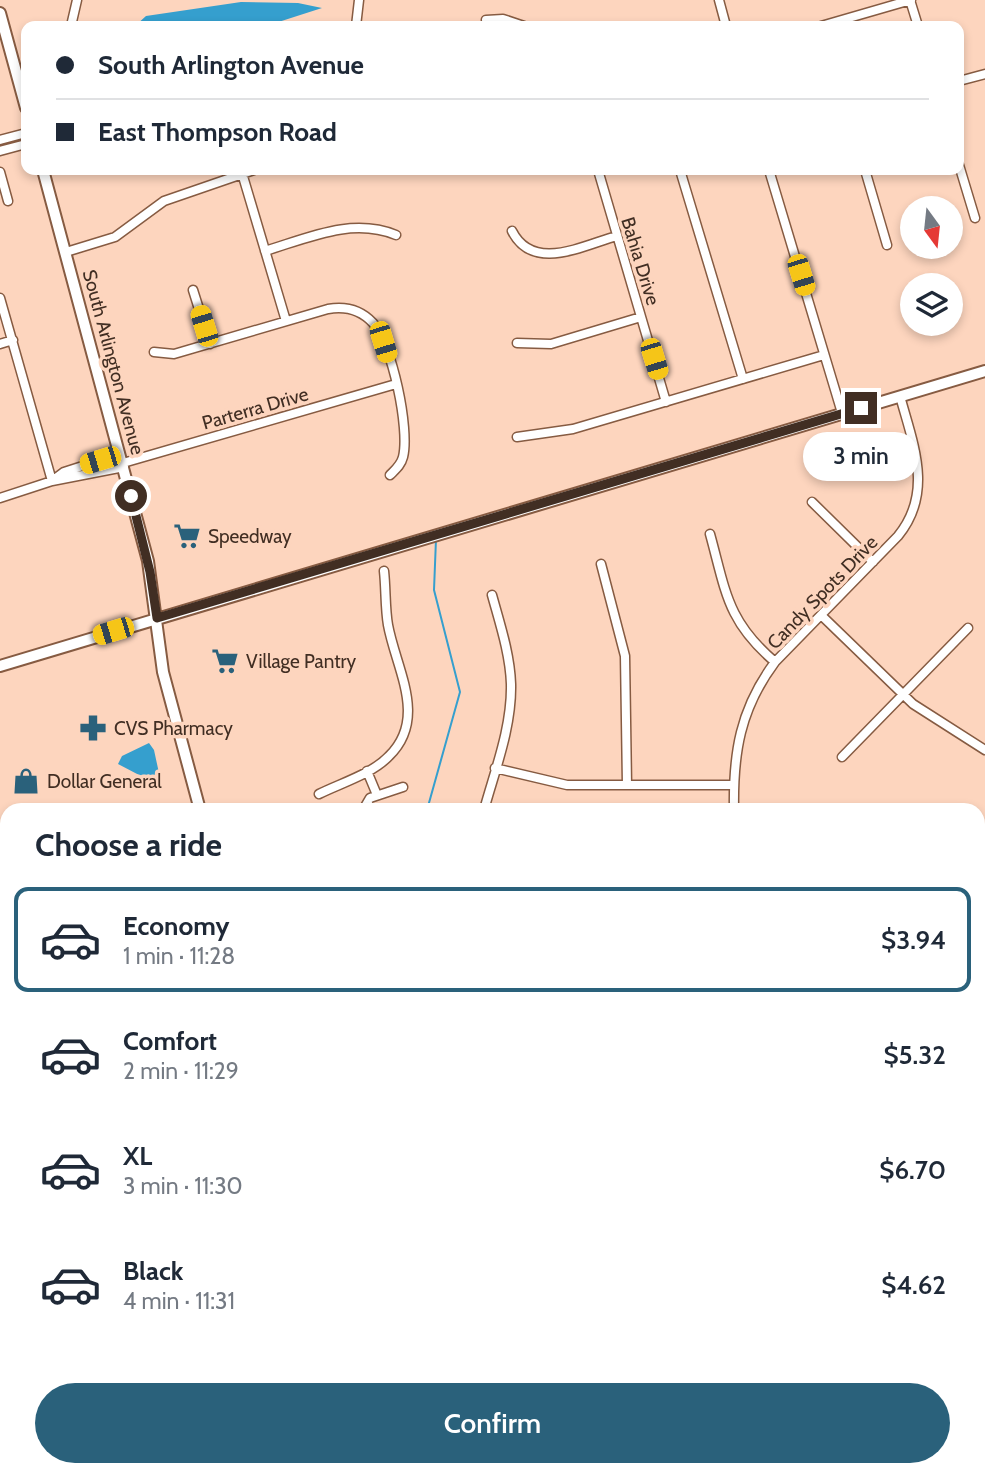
<!DOCTYPE html>
<html lang="en">
<head>
<meta charset="utf-8">
<style>
  :root { --surface:#fff; --page:#f2f2f3; --text:#1f2937; --muted:#747a83; --line:#e0e1e3; --accent:#2a617b }
  body { margin:0; font-family:Cabin,sans-serif; background:var(--page); color:var(--text); height:100vh; display:flex; flex-direction:column; font-size:26px; white-space:nowrap }
  * { box-sizing:border-box; margin:0 }
  p { font-size:23px; color:var(--muted) }
  .icon { flex:none; width:38px; height:38px; fill:none; stroke:currentColor; stroke-width:2; stroke-linecap:round; stroke-linejoin:round }
  .map { position:relative; flex:1; overflow:hidden }
  .panel { position:absolute; left:0px; top:803px; width:985px; height:674px; display:flex; flex-direction:column; background:var(--surface); border-radius:21px 21px 0 0; box-shadow:0 4px 10px #0003 }
  .panel>* { flex:none }
  .top-card { position:absolute; left:21px; top:21px; width:943px; height:154px; border-radius:14px; box-shadow:0 4px 10px #0003; display:grid; align-content:center; height:154px; padding:0 35px; background:var(--surface) }
  .needle { width:46px; rotate:165deg }
  .fabs { position:absolute; left:900px; top:196px; display:grid; gap:14px }
  .fabs a { display:grid; place-items:center; width:63px; height:63px; border-radius:50%; background:var(--surface); box-shadow:0 4px 10px #0003; font-size:35px }
  .end { position:absolute; width:32px; height:32px; margin:-16px; border:9px solid #412e23; background:#fff; box-shadow:0 0 0 4px #fff }
  .from { border-radius:50% }
  .bubble { position:absolute; height:49px; border-radius:24px; background:var(--surface); box-shadow:0 4px 10px #0003; font-size:23px; font-weight:600; line-height:49px; text-align:center }
  .car { position:absolute; width:21px; height:42px; margin:-21px -10px; border-radius:9px; box-shadow:0 0 5px 2px #0007; background:linear-gradient(#f5c518 24%,#345 0 40%,#f5c518 0 76%,#345 0 86%,#f5c518 0) }
  .top-card b { display:flex; align-items:center; gap:24px; height:66px; font-size:26px }
  .top-card b+b { border-top:2px solid var(--line) }
  .top-card i { width:18px; height:18px; background:var(--text) }
  ul { padding:0; list-style:none }
  li { display:flex; align-items:center; gap:21px; height:105px; margin:0 14px 10px; padding:0 21px; border:4px solid transparent; border-radius:14px }
  li div { flex:1 }
  li b { display:block; font-size:26px }
  li em { font-style:normal; font-weight:600 }
  li.selected { border-color:var(--accent) }
  li>.icon { width:63px; height:63px; stroke-width:1.5 }
  h2 { padding:0 35px; font-size:32px; line-height:84px }
  .action { display:flex; gap:14px; margin-top:auto; padding:14px 35px }
  .action a { flex:1; height:80px; border-radius:42px; background:var(--accent); color:#fff; font-size:28px; font-weight:600; line-height:80px; text-align:center }
  .map>svg:first-child { display:block }
  .water { fill:#359fce }
  .lines { fill:none; stroke-linecap:round; stroke-linejoin:round }
  .stream { stroke:#359fce; stroke-width:2 }
  .minor-casing { stroke:#865b42; stroke-width:11 }
  .major-casing { stroke:#865b42; stroke-width:14 }
  .minor { stroke:#fff; stroke-width:8 }
  .major { stroke:#fff; stroke-width:10 }
  .route { stroke:#412e23; stroke-width:9 }
  .labels { text-anchor:middle; stroke-width:7; stroke-linejoin:round; paint-order:stroke }
  .street-label { font-size:19px; fill:#412e23; stroke:#fdd5be }
  .poi-label { font-size:19px; fill:#412e23; stroke:#fdd5be; text-anchor:start }
</style>
</head>
<body>
<div class="map">
<svg width="985" height="1476" viewBox="0 0 985 1476">
  <rect width="100%" height="100%" fill="#fdd5be"/>
  <path class="water" d="M241,2l57,1 24,5 -56,18h-131l11,-10z
    M149,743l5,7 8,37 -44,-23 4,-8z
    M354,1470l3,6h-88l-8,-5z"/>
  <g class="lines">
    <path class="stream" d="M427,810l33,-118 -26,-102 2,-51
      M0,1065h7"/>
    <g class="minor-casing">
      <path id="minor" d="M719,0l7,26
        M910,0l8,26
        M486,20l17,-1 21,7
        M71,26l6,-26
        M356,26l3,-26
        M821,26l90,-26
        M959,81l26,-7
        M0,140l26,-7
        M0,151l26,-7
        M959,165l16,53
        M598,170l68,232
        M680,170l63,209
        M769,170l73,243
        M865,170l22,75
        M0,172l8,29
        M242,173l44,148
        M512,231c21,42 72,14 105,5
        M265,251c43,-13 87,-34 131,-16
        M66,252l49,-15 49,-36 90,-31
        M193,290l17,54
        M0,298l52,183 -52,17
        M517,343l34,1 90,-27
        M0,344l13,-4
        M154,352l20,2 154,-45c17,-3 33,1 45,14 19,21 37,106 30,134 -2,8 -7,12 -13,18
        M517,437l56,-8 251,-74
        M120,454l-56,18 -12,9 72,-14
        M123,463l273,-79
        M812,502l61,60
        M710,534c16,58 17,87 65,128
        M601,564l24,92 2,129
        M821,615l92,89 72,46
        M842,757l126,-129
        M495,768l72,17h166
        M367,771l10,24
        M319,794c22,-11 53,-20 70,-38 39,-38 7,-87 -1,-131 -3,-17 -2,-36 -4,-54
        M363,810l7,-12 33,-11
        M484,810c11,-40 28,-83 27,-126 -1,-30 -11,-60 -19,-89
        M734,810c-1,-57 6,-101 41,-148l123,-126c36,-44 15,-92 2,-140
        M0,900h7
        M978,946l7,-2
        M0,993l7,1
        M978,1065l7,-2
        M0,1142l7,10
        M978,1185l7,-2
        M0,1203l7,-2
        M978,1258l7,-2
        M0,1299l7,-2
        M0,1457l7,4
        M500,1470l2,6
        M686,1470l1,6
        M775,1470l3,6
        M859,1470l2,6
        M419,1474v2
        M576,1476l21,-6"/>
    </g>
    <g class="major-casing">
      <path id="major" d="M0,13l26,95
        M43,170l105,391 15,111 37,138
        M0,666l985,-295
        M382,1470l2,6"/>
    </g>
    <use href="#minor" class="minor"/>
    <use href="#major" class="major"/>
  </g>
  <g class="lines">
    <path class="route" d="M131,496l19,76 7,46 704,-210"/>
  </g>
  <defs>
    <g id="supermarket-bare" transform="scale(2.1)"><path d="M-6-5.5h2.5l.6 2H6L4.5 2H-2.5L-4.4-4H-6ZM-1.5 3.2a1.3 1.3 0 1 0 .1 0ZM3 3.2a1.3 1.3 0 1 0 .1 0Z" fill="#2a617b" stroke="#fdd5be" stroke-width="2.5" paint-order="stroke"/></g>
    <g id="pharmacy-bare" transform="scale(2.1)"><path d="M-2-6h4v4h4v4h-4v4h-4v-4h-4v-4h4Z" fill="#2a617b" stroke="#fdd5be" stroke-width="2.5" paint-order="stroke"/></g>
    <g id="shop-bare" transform="scale(2.1)"><path d="M-5-2.5h2.3a2.7 3.5 0 0 1 5.4 0H5L5.5 6h-11ZM-1.5-2.5h3a1.5 2.3 0 0 0-3 0Z" fill="#2a617b" stroke="#fdd5be" stroke-width="2.5" paint-order="stroke"/></g>
  </defs>
  <g fill-rule="evenodd">
    <use href="#supermarket-bare" x="187" y="536"/>
    <use href="#supermarket-bare" x="225" y="661"/>
    <use href="#pharmacy-bare" x="93" y="728"/>
    <use href="#shop-bare" x="26" y="781"/>
  </g>
  <g class="labels">
    <g class="street-label">
      <text transform="translate(641 261) rotate(73)" y="7">Bahia Drive</text>
      <text transform="translate(114 362) rotate(75)" y="7">South Arlington Avenue</text>
      <text transform="translate(255 408) rotate(-16)" y="7">Parterra Drive</text>
      <text transform="translate(822 592) rotate(-46)" y="7">Candy Spots Drive</text>
    </g>
    <g class="poi-label">
      <text x="208" y="543">Speedway</text>
      <text x="246" y="668">Village Pantry</text>
      <text x="114" y="735">CVS Pharmacy</text>
      <text x="47" y="788">Dollar General</text>
    </g>
  </g>
</svg>
<div class="fabs">
<a><svg class="needle" viewBox="-14 -14 28 28"><path d="M0-13l5 13h-10z" fill="#e53935"/><path d="M0 13l5-13h-10z" fill="#747a83"/></svg></a>
<a><svg class="icon" aria-label="layers" viewBox="0 0 24 24"><path d="M12 4l9 5-9 5-9-5zM3 14l9 5 9-5"/></svg></a>
</div>
<i class="end from" style="left:131px;top:496px"></i>
<i class="end" style="left:861px;top:408px"></i>
<div class="bubble" style="left:803px;top:432px;width:116px">3 min</div>
<i class="car" style="left:801px;top:275px;rotate:163deg"></i>
<i class="car" style="left:204px;top:326px;rotate:343deg"></i>
<i class="car" style="left:383px;top:342px;rotate:163deg"></i>
<i class="car" style="left:654px;top:359px;rotate:163deg"></i>
<i class="car" style="left:100px;top:460px;rotate:253deg"></i>
<i class="car" style="left:113px;top:631px;rotate:253deg"></i>
<div class="top-card">
<b><i class="from"></i>South Arlington Avenue</b>
<b><i></i>East Thompson Road</b>
</div>
<section class="panel">
<h2>Choose a ride</h2>
<ul>
<li class="selected"><svg class="icon" aria-label="car" viewBox="0 0 24 24"><path d="M5 17H2v-5l4-1 3-4h7l3 4 3 1v5h-3M9 17h6M6 11h13"/><circle cx="7" cy="17" r="2"/><circle cx="17" cy="17" r="2"/></svg><div><b>Economy</b><p>1 min · 11:28</p></div><em>$3.94</em></li>
<li><svg class="icon" aria-label="car" viewBox="0 0 24 24"><path d="M5 17H2v-5l4-1 3-4h7l3 4 3 1v5h-3M9 17h6M6 11h13"/><circle cx="7" cy="17" r="2"/><circle cx="17" cy="17" r="2"/></svg><div><b>Comfort</b><p>2 min · 11:29</p></div><em>$5.32</em></li>
<li><svg class="icon" aria-label="car" viewBox="0 0 24 24"><path d="M5 17H2v-5l4-1 3-4h7l3 4 3 1v5h-3M9 17h6M6 11h13"/><circle cx="7" cy="17" r="2"/><circle cx="17" cy="17" r="2"/></svg><div><b>XL</b><p>3 min · 11:30</p></div><em>$6.70</em></li>
<li><svg class="icon" aria-label="car" viewBox="0 0 24 24"><path d="M5 17H2v-5l4-1 3-4h7l3 4 3 1v5h-3M9 17h6M6 11h13"/><circle cx="7" cy="17" r="2"/><circle cx="17" cy="17" r="2"/></svg><div><b>Black</b><p>4 min · 11:31</p></div><em>$4.62</em></li>
</ul>
<div class="action"><a>Confirm</a></div>
</section>
</div>
</body>
</html>
